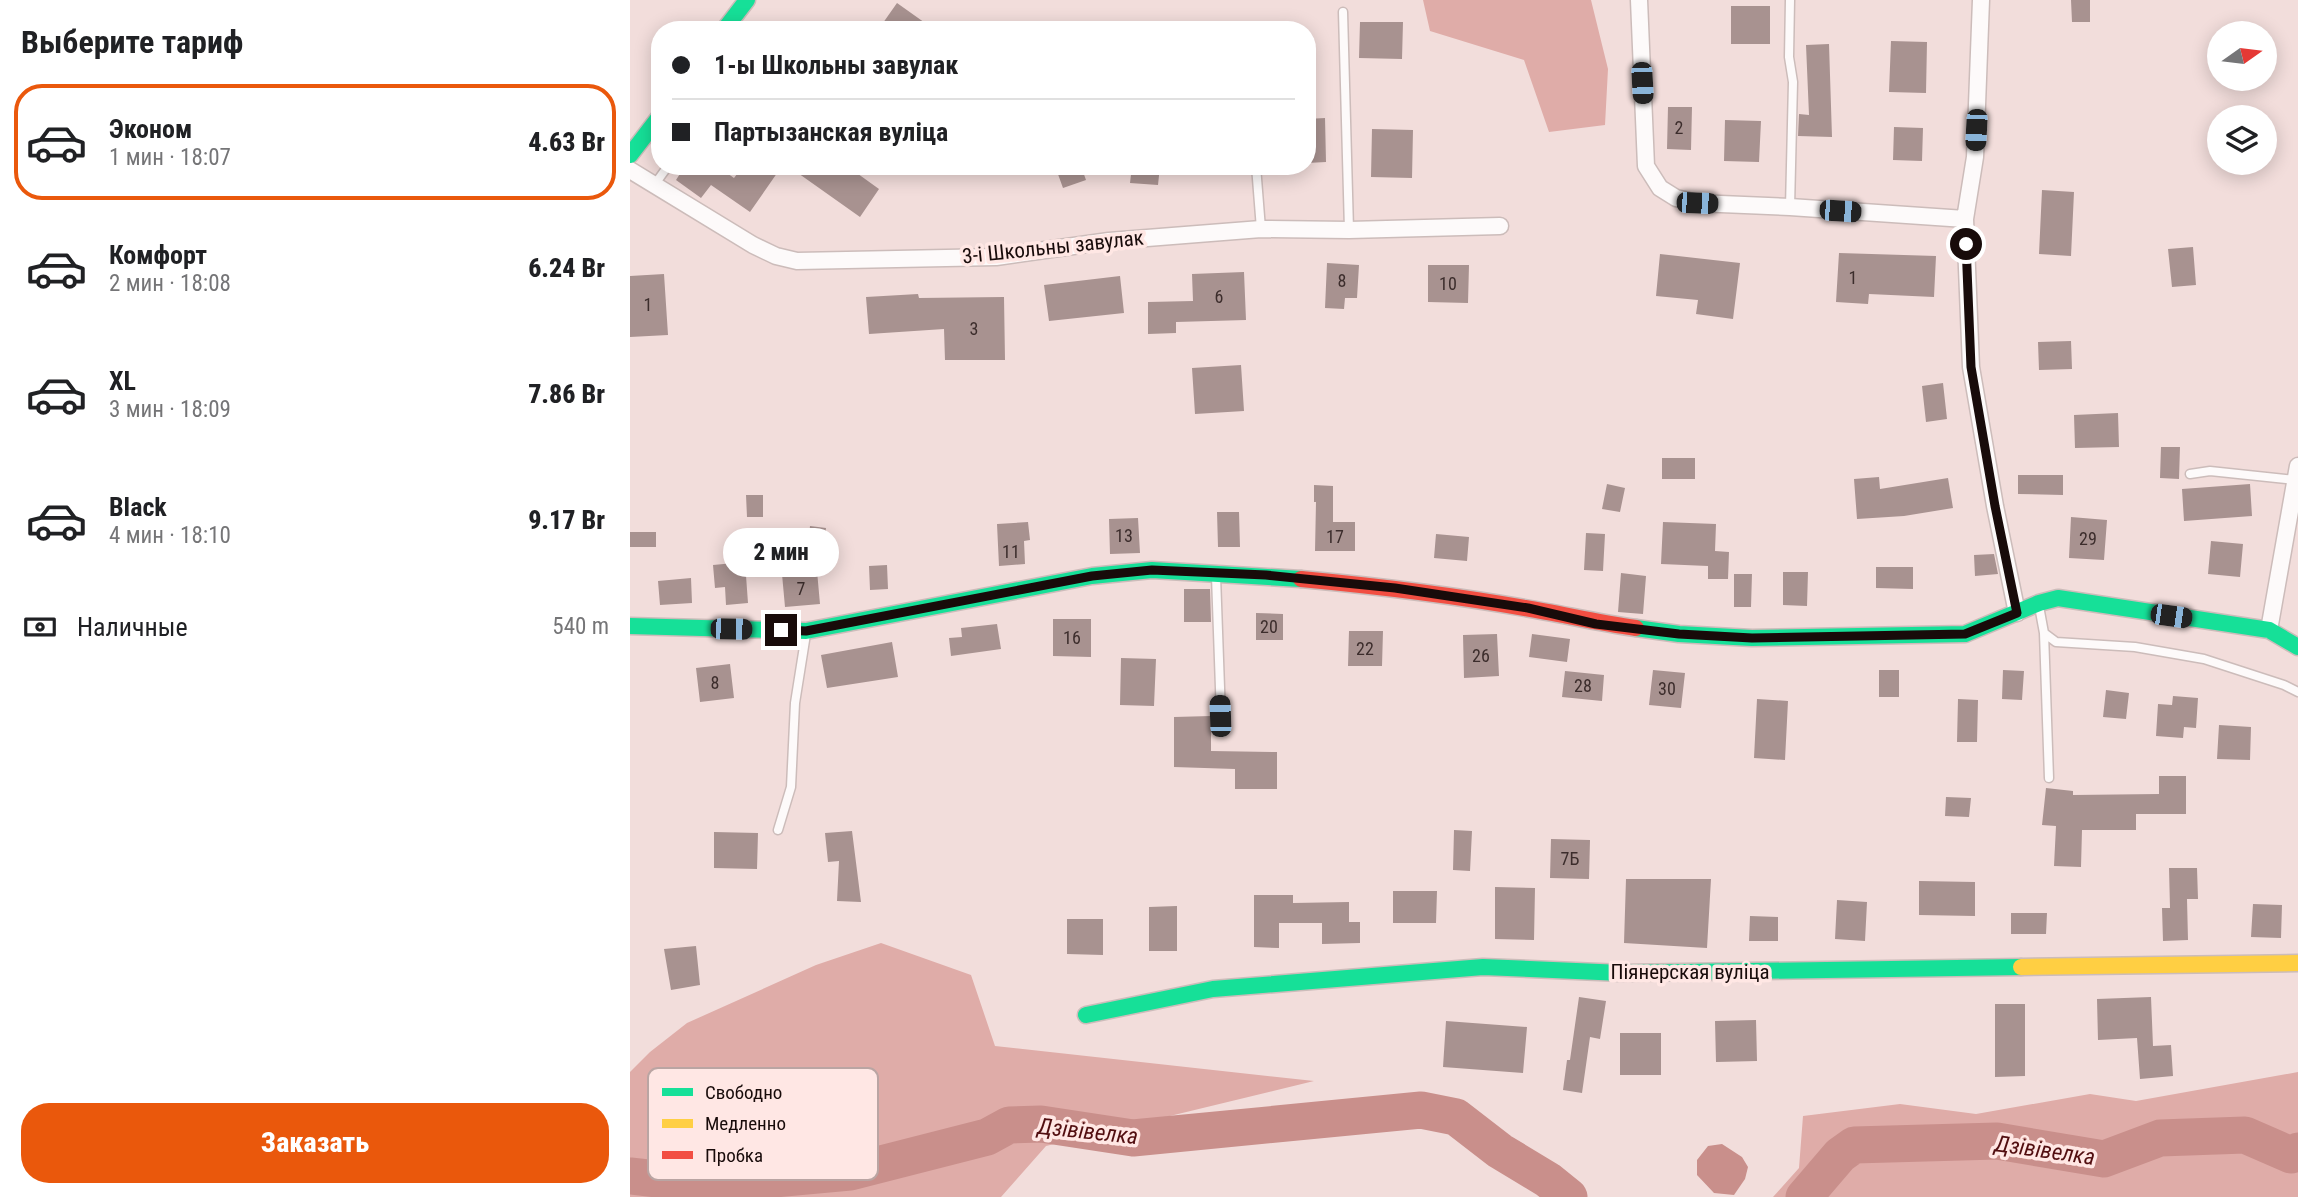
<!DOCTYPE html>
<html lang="ru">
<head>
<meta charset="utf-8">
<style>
  :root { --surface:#fff; --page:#f6f6f6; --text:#202124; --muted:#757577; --line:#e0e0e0; --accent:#ea580c }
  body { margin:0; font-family:"Roboto Condensed",sans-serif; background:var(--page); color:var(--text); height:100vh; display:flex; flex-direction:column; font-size:26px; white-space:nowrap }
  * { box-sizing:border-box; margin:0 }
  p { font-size:23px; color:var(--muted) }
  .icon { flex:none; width:38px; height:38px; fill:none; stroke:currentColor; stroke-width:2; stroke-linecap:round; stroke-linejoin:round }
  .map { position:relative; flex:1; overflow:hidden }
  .side { display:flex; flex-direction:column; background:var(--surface); width:630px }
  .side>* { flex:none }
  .guide { position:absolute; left:21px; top:21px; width:665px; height:154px; border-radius:28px; box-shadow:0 4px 18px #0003; display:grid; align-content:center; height:154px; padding:0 21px; background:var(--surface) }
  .needle { width:46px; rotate:76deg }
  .buttons { position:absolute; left:1577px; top:21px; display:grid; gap:14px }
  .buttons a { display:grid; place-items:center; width:70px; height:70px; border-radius:50%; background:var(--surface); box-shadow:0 4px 18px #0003; font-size:35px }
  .end { position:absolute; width:32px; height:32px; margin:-16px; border:9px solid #180b0a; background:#fff; box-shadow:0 0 0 4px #fff }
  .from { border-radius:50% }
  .bubble { position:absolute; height:49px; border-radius:24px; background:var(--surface); box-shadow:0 4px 18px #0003; font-size:23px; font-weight:800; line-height:49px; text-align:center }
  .car { position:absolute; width:21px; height:42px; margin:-21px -10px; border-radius:9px; box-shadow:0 0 5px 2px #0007; background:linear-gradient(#222 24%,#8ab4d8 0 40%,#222 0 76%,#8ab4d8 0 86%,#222 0) }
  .guide b { display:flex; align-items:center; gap:24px; height:66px; font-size:26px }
  .guide b+b { border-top:2px solid var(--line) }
  .guide i { width:18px; height:18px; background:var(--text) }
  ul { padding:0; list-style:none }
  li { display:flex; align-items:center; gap:21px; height:116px; margin:0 14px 10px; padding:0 7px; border:4px solid transparent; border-radius:28px }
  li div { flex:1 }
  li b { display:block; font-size:26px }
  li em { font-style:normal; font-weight:800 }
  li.on { border-color:var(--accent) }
  li>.icon { width:63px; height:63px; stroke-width:1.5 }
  h2 { padding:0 21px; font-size:32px; line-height:84px }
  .pay { display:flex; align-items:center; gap:18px; height:77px; padding:0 21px; font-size:26px }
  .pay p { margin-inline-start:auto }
  .button { display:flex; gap:14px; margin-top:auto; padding:14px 21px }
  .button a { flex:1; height:80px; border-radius:28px; background:var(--accent); color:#fff; font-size:28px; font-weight:800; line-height:80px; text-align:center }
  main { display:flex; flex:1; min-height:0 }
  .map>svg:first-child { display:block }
  .forest { fill:#dfaca8 }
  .water { fill:#c98f8b }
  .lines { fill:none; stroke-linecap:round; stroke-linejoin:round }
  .river { stroke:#c98f8b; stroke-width:37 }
  .building { fill:#a89290 }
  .lane-casing { stroke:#ccbcba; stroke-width:11 }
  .street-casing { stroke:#ccbcba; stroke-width:19 }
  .fast-casing { stroke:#ccbcba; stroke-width:19 }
  .slow-casing { stroke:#ccbcba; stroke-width:19 }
  .jam-casing { stroke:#ccbcba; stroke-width:19 }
  .lane { stroke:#fdfafa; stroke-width:8 }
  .street { stroke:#fdfafa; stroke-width:16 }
  .fast { stroke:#16e098; stroke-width:16 }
  .slow { stroke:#ffcf43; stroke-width:16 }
  .jam { stroke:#f24e42; stroke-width:16 }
  .route { stroke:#180b0a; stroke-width:9 }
  .labels { text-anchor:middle; stroke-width:7; stroke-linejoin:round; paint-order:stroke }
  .number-label { font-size:18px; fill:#3c2d2c }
  .street-label { font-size:21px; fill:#180b0a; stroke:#ffe7e4 }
  .water-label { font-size:23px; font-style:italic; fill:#520e10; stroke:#ffe7e4 }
  .key { fill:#ffe7e4; stroke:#baa5a3; stroke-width:2 }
  .key-label { font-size:19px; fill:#180b0a }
</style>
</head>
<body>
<main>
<section class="side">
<h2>Выберите тариф</h2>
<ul>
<li class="on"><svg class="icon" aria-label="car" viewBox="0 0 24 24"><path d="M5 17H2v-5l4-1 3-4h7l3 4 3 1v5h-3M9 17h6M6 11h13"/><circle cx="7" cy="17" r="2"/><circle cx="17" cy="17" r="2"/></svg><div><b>Эконом</b><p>1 мин · 18:07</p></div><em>4.63 Br</em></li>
<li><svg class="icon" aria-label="car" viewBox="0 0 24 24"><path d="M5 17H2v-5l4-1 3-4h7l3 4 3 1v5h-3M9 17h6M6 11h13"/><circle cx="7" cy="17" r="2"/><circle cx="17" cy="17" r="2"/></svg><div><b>Комфорт</b><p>2 мин · 18:08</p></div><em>6.24 Br</em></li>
<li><svg class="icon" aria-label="car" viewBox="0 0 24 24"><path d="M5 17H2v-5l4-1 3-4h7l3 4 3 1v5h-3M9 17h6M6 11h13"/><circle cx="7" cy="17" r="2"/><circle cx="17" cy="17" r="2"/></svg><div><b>XL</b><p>3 мин · 18:09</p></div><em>7.86 Br</em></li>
<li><svg class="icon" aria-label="car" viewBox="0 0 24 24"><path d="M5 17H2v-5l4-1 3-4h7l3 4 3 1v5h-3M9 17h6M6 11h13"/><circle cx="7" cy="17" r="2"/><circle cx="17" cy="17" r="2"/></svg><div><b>Black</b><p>4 мин · 18:10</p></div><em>9.17 Br</em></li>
</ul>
<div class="pay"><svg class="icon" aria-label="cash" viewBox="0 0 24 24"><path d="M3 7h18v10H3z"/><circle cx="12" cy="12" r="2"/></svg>Наличные<p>540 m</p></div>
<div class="button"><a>Заказать</a></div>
</section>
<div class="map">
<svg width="1668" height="1197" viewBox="0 0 1668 1197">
  <rect width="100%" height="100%" fill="#f2dddb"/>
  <path class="forest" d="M793,0h168l17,69 -3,56 -56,7 -25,-72 -94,-29z
    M251,943l90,32 24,71 319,35 -268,65 -45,51h-371v-125l20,-20 37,-29 129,-58z
    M1668,1072v125h-525l26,-29 4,-52 97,-12 76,10 114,-20 46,7z"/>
  <path class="water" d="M787,1094l34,13 5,10 -4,8c-22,-3 -41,-6 -56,-22l7,-8z
    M1092,1144l20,13 6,10 -3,12 -11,16 -20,-2 -17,-18v-15l11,-14z"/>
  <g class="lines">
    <path class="river" d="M0,1176l80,9 140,-13 137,-35 22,-12 32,-1 92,14 288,-28 35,7 44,34 48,29 21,17
      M1174,1197l36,-42 14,-10 143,-4 107,18 56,-21 85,-3 46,20 7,-4"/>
  </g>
  <path class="building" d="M1441,0h19v22h-18z
    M267,3l38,27h-57z
    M1101,6h39v38h-39z
    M730,22h43l-1,37 -43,-1z
    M1261,41l36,1 -1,51 -37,-1z
    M1199,44l3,93 -34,-1 1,-22 10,1 -3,-70z
    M1038,107h24l-1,43 -24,-1z
    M695,118l1,44 -19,1v-44z
    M1095,120l36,1 -2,41 -35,-1z
    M1264,127l29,1 -1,33 -29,-1z
    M742,129l41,1 -1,48 -41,-1z
    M55,166h32l17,12 9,-12h39l-32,46 -39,-27 -10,13 -25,-18z
    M158,166h59l32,23 -19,28z
    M425,166h26l5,14 -23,8z
    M502,166h28l-2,19 -28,-2z
    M1412,190l32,2 -3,64 -32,-2z
    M1563,247l3,38 -24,2 -4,-38z
    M1209,253l97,3 -2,41 -65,-3 -1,10 -32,-2z
    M1030,254l80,9 -7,56 -37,-5 2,-14 -42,-4z
    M697,263l32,2 -2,33h-12l-1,11 -19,-1z
    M798,265h41l-1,38 -40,-1z
    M614,272l2,48 -70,2v11l-28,1v-32l45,-1 -1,-27z
    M34,274l4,61 -38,2v-61z
    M490,276l4,37 -75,8 -5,-36z
    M288,294l1,4 85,-1 1,63h-60l-1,-31 -75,5 -3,-37z
    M1441,341l1,28 -33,1 -1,-28z
    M611,365l3,46 -49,3 -3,-46z
    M1313,383l4,36 -21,3 -4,-36z
    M1488,413l1,34 -44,1 -1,-33z
    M1531,447h19l-1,32 -19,-1z
    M1032,458h33v21h-33z
    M1388,475h45v20l-45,-1z
    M1249,477l1,12 68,-11 5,30 -49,8 -47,3 -3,-40z
    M977,484l18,4 -5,24 -18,-3z
    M1620,484l2,32 -68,5 -2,-32z
    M684,485l19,1v36h22v29h-40l1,-49h-2z
    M116,495h17v22h-16z
    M587,512h22l1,35h-22z
    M1441,517l36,3 -3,40 -35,-2z
    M508,518l2,35 -30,1 -1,-35z
    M398,522l2,18 -6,1 1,23 -26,2 -2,-42z
    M1033,522l53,2 -1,27 14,1 -1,27h-20v-13l-47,-2z
    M180,526l16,2 -3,20 -15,-2z
    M0,532h26v15h-26z
    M956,533l19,1 -2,37 -19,-1z
    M806,534l33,3 -2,24 -33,-3z
    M115,536h16v22h-16z
    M1581,541l32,3 -3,33 -32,-3z
    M1364,554l4,20 -23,2 -1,-21z
    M115,562l3,41 -22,2 -1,-18 -10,1 -2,-23z
    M257,565l1,24 -18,1 -1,-24z
    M1246,567h37v22l-37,-1z
    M187,571l3,33 -35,3 -3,-33z
    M1153,572h25l-1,34 -24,-1z
    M991,573l25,3 -3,38 -25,-2z
    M1104,574h18l-1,33h-17z
    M61,578l1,25 -32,2 -2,-24z
    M554,589h26l1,33h-27z
    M626,613l27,1v26h-27z
    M423,619h38v38l-38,-1z
    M367,624l4,25 -50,7 -2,-18 13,-1 -1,-9z
    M719,631h34l-1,35h-34z
    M867,634l2,42 -35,2 -1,-43z
    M902,634l38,5 -3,23 -38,-5z
    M262,642l6,35 -71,11 -6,-33z
    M491,658l35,1 -2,47 -34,-1z
    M100,664l4,34 -34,4 -4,-34z
    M1023,670l32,3 -4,35 -32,-3z
    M1249,670h20v27h-20z
    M1373,670l21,1 -2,29 -20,-1z
    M935,671l39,4 -2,26 -40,-4z
    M1476,690l23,3 -3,26 -23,-2z
    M1543,696l25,2 -2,30 -12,-1 -1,11 -27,-2 2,-32 14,1z
    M1127,699l31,2 -3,59 -31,-2z
    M1328,699l20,1 -1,42h-20z
    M581,716v35l66,1v37h-42v-20l-61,-2v-50z
    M1589,725l32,2 -1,33 -33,-1z
    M1529,776h27v38h-50v16h-54l-1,37 -27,-1 2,-40 -14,-1 4,-37 27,3v4l86,-1z
    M1316,797l25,1 -2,19 -24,-1z
    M824,830l18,1 -2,40 -17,-1z
    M222,831l9,71 -24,-1 2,-40 -11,1 -3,-29z
    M84,832l44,1 -1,36 -43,-1z
    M921,839l39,1 -1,39 -39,-1z
    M1539,868h28l1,31h-11l1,41 -25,1 -1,-33h8z
    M996,879h85l-4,69 -83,-5z
    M1289,881l56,1v34l-56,-1z
    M865,887l40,1 -1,52 -39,-1z
    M763,891h44l-1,32h-43z
    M624,895h39v8l56,-1v20h11v21l-38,1v-21h-43v25l-25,-1z
    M1207,900l30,2 -2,39 -30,-2z
    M1623,904l29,1 -1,33 -30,-1z
    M547,906v45h-28v-44z
    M1381,913h36l-1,21h-35z
    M1120,916l28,1v24h-29z
    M437,919h36v36l-36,-1z
    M66,946l4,39 -29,5 -7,-41z
    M949,997l27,4 -6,38 -10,-2 -8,56 -19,-3 4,-30h3z
    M1521,997l2,49 18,-1 2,31 -33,3 -3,-41 -39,2 -1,-41z
    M1365,1004h30v72l-30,1z
    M1126,1020l1,41 -41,1 -1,-41z
    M816,1021l81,6 -4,46 -80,-6z
    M990,1033h41v42h-41z"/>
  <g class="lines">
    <g class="lane-casing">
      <path id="lane" d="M1160,0l-1,57 4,25 -3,125
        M713,12l6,218
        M626,166l5,63
        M25,184l13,-18
        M1560,474l20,-3 86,9
        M586,576l5,140
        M1409,606l5,27 12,9 79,5 69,12 80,26 14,7
        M1414,633l5,145
        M148,830l13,-43 4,-84 11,-69"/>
    </g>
    <g class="street-casing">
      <path id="street" d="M1009,0l7,166 14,22 16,10 21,5 93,4 175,12
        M1351,0l-6,157 -10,62 6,148 24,139 22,107
        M0,170l123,75 23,11 21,5 199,-4 113,-16 152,-12 88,1 151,-4
        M1639,630l29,-164"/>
    </g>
    <g class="fast-casing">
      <path id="fast" d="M94,30l23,-30
        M0,155l30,-39
        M0,626l176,5 286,-55 60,-6 149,9
        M1006,628l43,6 73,4 213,-4 74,-31 19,-5 211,32 29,17
        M456,1015l127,-26 270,-22 139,6 399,-6"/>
    </g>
    <g class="slow-casing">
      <path id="slow" d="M1391,967l277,-4"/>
    </g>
    <g class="jam-casing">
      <path id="jam" d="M671,579c75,7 150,16 224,29 37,6 73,15 111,20"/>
    </g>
    <use href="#lane" class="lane"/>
    <use href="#street" class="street"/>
    <use href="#fast" class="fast"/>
    <use href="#slow" class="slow"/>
    <use href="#jam" class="jam"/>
  </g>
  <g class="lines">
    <path class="route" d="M151,630l25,1 286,-55 60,-6 114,5 129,13 133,20 68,16 83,10 73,4 213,-4 52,-21 -22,-107 -24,-139 -5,-123"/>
  </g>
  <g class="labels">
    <g class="number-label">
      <text x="1049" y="134">2</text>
      <text x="1223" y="284">1</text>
      <text x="712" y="287">8</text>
      <text x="818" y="290">10</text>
      <text x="589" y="303">6</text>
      <text x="18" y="311">1</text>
      <text x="344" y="335">3</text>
      <text x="494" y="542">13</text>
      <text x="705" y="543">17</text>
      <text x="1458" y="545">29</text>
      <text x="381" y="558">11</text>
      <text x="171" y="595">7</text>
      <text x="639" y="633">20</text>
      <text x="442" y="644">16</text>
      <text x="735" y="655">22</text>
      <text x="851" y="662">26</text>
      <text x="85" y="689">8</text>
      <text x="953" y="692">28</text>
      <text x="1037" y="695">30</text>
      <text x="940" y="865">7Б</text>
    </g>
    <g class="street-label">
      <text transform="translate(423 247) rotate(-6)" y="7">3-і Школьны завулак</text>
      <text x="1060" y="979">Піянерская вуліца</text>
    </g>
    <g class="water-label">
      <text transform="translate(458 1131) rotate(6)" y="8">Дзівівелка</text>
      <text transform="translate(1415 1150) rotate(8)" y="8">Дзівівелка</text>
    </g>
  </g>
  <rect x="18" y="1068" width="230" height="112" rx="10" class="key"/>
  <rect x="32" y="1088" width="31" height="8" fill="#16e098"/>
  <rect x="32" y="1119" width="31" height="9" fill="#ffcf43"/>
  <rect x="32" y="1151" width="31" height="8" fill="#f24e42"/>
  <g class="key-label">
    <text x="75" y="1099">Свободно</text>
    <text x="75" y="1130">Медленно</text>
    <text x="75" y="1162">Пробка</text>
  </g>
</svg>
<div class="buttons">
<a><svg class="needle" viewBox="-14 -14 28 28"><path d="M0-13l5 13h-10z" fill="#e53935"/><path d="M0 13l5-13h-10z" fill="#757577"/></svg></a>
<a><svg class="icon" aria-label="layers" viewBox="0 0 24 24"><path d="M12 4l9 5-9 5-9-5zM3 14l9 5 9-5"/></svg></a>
</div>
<i class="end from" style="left:1336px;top:244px"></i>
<i class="end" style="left:151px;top:630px"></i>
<div class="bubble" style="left:93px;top:528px;width:116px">2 мин</div>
<i class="car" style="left:1012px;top:83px;rotate:177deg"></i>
<i class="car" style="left:1346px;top:130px;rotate:183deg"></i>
<i class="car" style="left:1067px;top:203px;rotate:92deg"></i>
<i class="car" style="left:1210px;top:211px;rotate:94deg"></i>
<i class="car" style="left:1541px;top:616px;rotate:98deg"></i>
<i class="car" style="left:101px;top:629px;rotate:91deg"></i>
<i class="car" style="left:590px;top:716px;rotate:358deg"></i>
<div class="guide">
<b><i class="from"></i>1-ы Школьны завулак</b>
<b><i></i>Партызанская вуліца</b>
</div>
</div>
</main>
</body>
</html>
